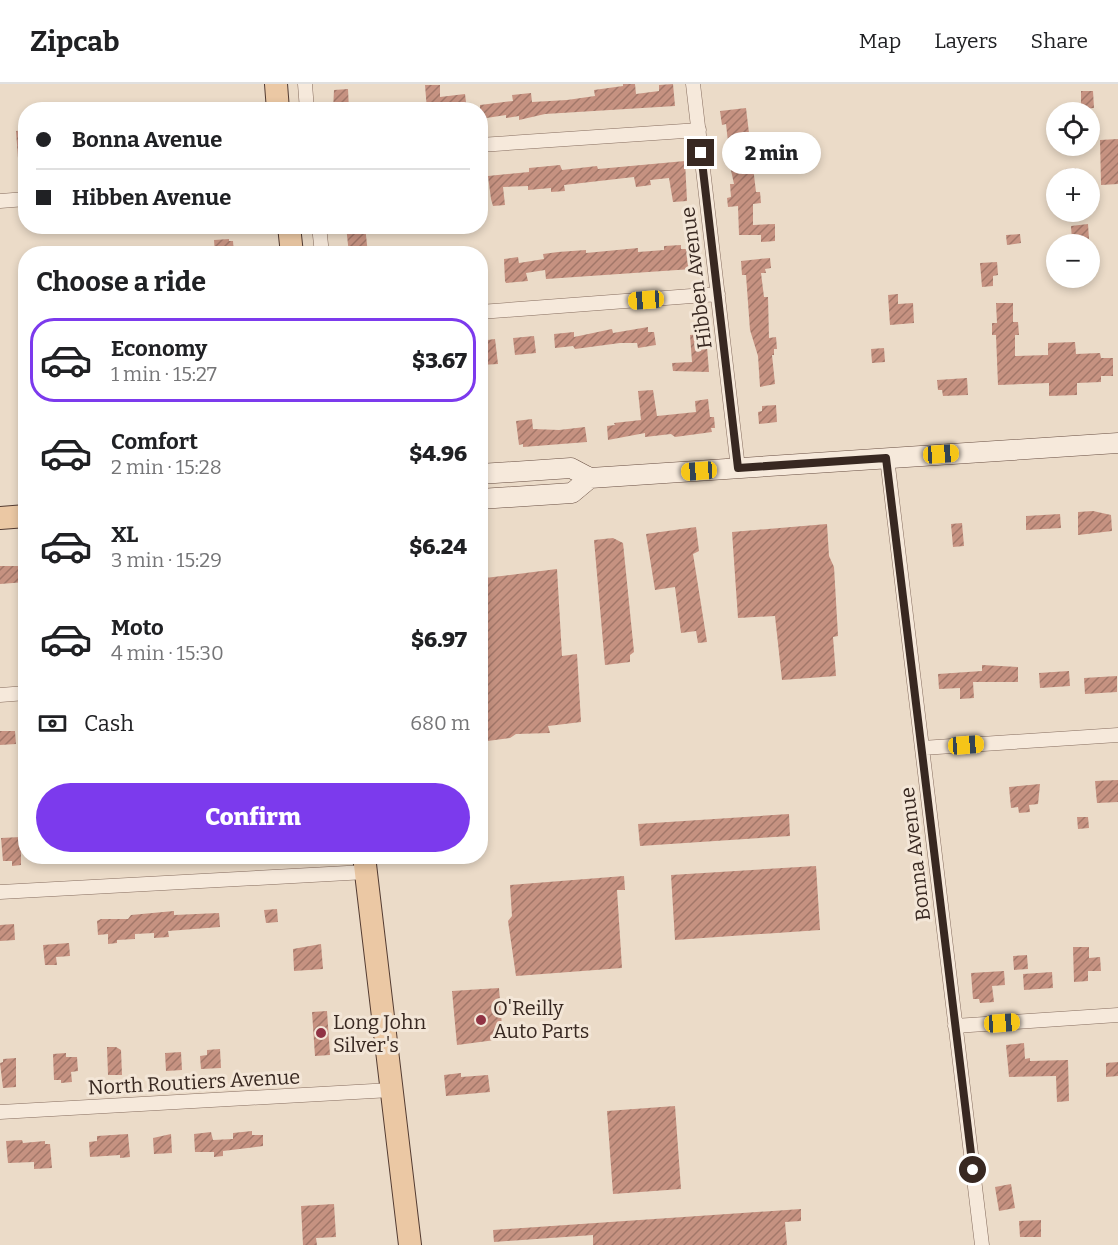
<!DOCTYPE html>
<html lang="en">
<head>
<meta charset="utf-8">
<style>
  :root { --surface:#fff; --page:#f2f2f2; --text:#202124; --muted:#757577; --line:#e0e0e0; --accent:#7c3aed }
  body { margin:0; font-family:Bitter,serif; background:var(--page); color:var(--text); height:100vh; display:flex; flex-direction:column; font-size:22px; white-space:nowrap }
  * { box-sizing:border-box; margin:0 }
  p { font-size:20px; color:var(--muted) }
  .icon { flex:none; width:33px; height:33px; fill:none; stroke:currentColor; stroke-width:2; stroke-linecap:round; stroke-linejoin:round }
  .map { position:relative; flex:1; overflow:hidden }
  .sheet { position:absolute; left:18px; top:162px; width:470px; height:618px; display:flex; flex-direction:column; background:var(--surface); border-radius:24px; box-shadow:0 3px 9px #0003 }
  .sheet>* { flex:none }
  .guide { position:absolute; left:18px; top:18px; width:470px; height:132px; border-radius:24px; box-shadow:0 3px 9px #0003; display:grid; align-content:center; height:132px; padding:0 18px; background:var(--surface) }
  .buttons { position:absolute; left:1046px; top:18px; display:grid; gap:12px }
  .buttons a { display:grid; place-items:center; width:54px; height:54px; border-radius:50%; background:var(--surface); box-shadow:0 3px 9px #0003; font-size:30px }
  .end { position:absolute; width:27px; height:27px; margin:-14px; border:8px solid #382821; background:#fff; box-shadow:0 0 0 3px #fff }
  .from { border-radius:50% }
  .bubble { position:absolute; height:42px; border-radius:21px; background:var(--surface); box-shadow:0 3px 9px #0003; font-size:20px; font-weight:800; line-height:42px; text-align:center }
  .car { position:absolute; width:18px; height:36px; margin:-18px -9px; border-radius:8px; box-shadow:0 0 4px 2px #0007; background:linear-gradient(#f5c518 24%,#345 0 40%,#f5c518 0 76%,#345 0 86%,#f5c518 0) }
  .guide b { display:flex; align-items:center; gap:21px; height:57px; font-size:22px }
  .guide b+b { border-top:2px solid var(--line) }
  .guide i { width:15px; height:15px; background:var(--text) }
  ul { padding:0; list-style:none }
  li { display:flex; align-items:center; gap:18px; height:84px; margin:0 12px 9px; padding:0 6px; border:3px solid transparent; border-radius:24px }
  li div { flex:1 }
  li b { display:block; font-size:22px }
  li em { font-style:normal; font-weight:800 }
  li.current { border-color:var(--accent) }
  li>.icon { width:54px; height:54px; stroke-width:1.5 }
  h2 { padding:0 18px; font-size:27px; line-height:72px }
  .pay { display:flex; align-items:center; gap:15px; height:66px; padding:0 18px; font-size:22px }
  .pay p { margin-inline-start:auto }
  .cta { display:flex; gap:12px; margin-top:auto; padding:12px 18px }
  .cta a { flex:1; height:69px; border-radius:36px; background:var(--accent); color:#fff; font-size:24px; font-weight:800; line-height:69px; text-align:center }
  header { display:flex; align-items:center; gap:36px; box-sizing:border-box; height:84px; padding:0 30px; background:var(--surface); border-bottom:2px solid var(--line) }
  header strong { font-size:28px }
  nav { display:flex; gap:33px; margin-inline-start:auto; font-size:21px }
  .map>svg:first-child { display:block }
  .building { fill:url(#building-hatch) }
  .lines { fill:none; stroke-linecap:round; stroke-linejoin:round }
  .street-casing { stroke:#866d5f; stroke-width:15 }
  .secondary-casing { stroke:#684e42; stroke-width:21 }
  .primary-casing { stroke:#543c32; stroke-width:24 }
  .street { stroke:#f6e9db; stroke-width:14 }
  .secondary { stroke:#f6e9db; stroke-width:20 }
  .primary { stroke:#ebc8a4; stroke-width:22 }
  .route { stroke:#382821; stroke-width:8 }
  .poi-dot { fill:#903344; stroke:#f3e6d7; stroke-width:2 }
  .labels { text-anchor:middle; stroke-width:6; stroke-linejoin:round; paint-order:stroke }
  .street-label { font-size:20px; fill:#382821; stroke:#f3e6d7 }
  .poi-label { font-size:20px; fill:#382821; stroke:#f3e6d7; text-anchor:start }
</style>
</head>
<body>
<header>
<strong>Zipcab</strong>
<nav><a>Map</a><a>Layers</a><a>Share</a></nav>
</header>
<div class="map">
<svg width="1118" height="1161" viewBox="0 0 1118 1161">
  <defs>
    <pattern id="building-hatch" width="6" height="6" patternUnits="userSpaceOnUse" patternTransform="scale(1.5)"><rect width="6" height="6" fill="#c69281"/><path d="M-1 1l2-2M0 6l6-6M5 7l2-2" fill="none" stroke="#a27769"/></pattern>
  </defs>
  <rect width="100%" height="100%" fill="#ebdbc8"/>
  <path class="building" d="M623,0h12l1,10 23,-3v-6l14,-1 2,22 -130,8 -26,6v-4l-13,2v-3l-26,4v-14l33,-4 -1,-6 19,-2 1,9 35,-2 28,-4 -1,-6 29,-4z
    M425,1h15v12l25,-3 2,16h-40z
    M348,5l1,21h-16l1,-20z
    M1081,7h12l1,17 -13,1z
    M746,24l10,84h4l1,11 -8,1v21l22,-1v17l-14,1v-7h-22l-1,-29 -10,1 -1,-9 4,-1 -1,-13h4l-9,-41 3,-1 -2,-18 -4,1 -2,-14z
    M26,46v28h-8l-2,-27z
    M1118,55v45l-17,1 -1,-45z
    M685,77l2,40 -14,1 -4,-24 -19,2 1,5 -15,2 -2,-10 -70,8 1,6 -14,1v-4l-23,2v-4l-25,1 2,18 -12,1 -2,-7 -3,-23 41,-4v-4l31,-3 2,5 35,-4 1,3z
    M1076,84l1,10h-11l-1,-9z
    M1088,140l1,15 -17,1 -1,-14z
    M346,142h19l3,28h-19z
    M1020,150l1,9 -14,2 -1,-10z
    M229,155v2h4l1,13h-19l-1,-14z
    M681,161v4h10l1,20 -146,10 -1,-9 -19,3 2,8 -22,2 -1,-2 -1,-22 14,-2 1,6 25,-4 -1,-5 15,-2 28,-2v3l52,-5v4l26,-2v-4z
    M770,174l1,10 -6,1 1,4h-5l3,24h4l1,41 7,-1 1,12h-3v6h-2l3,29 -15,3 -2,-31 -8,-26 -4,-55h-4l-1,-14z
    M997,178l1,13 -5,1v10l-11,1 -2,-24z
    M898,210v10l15,-1 1,20 -24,2 -2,-30z
    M996,219h17v19h5l1,13h-4v21l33,-1v-12l27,-1 1,12 24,-1 1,5h12v18h-12v6l-24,1v12l-28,1v-13l-51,2 -2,-50h-4v-12h5z
    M648,243v5h6l2,13 -18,3 -1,-5h-17l-45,6 -2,-3 -18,2 -1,-14 20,-2v5l38,-8 1,4z
    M706,250l3,38 -36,-1 -1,-8 20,-1 -2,-27z
    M534,252l2,17 -21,2 -2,-17z
    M495,255l3,25 -17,1 -1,-24z
    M884,264l1,14 -13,1 -1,-14z
    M967,294l1,17 -25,1 -1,-6h-4l-1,-10z
    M653,306l4,26 39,-4 -1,-11 13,-2 2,18h4l1,11h-4l1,4 -37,5 -4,-3 -26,3v-4l-37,7 -1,-14 8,-1 -1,-2 27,-3 -3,-29z
    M776,321l1,17 -18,2 -1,-12 4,-1v-5z
    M532,335l1,10 26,1 26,-3 2,15 -64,5v-3l-4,1 -3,-24z
    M1093,427l18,4 1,16 -34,4v-23z
    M1060,430l1,14 -35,2v-14z
    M962,439l2,23 -11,1 -2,-23z
    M827,440l2,32 5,11 4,69 -5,1 3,39 -54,4 -7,-64 -37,2 -6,-86z
    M696,443l3,24 -6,3 14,88 -9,1 -2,-12 -15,2 -6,-46 -20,3 -9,-56z
    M613,454l10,5 11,109 -4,3v7l-25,3 -11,-125z
    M0,482h26v16l-26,2z
    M557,485l5,87 15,-2 4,68 -33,4 2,7 -34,1 -6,4 -30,4v-141l4,-1 1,-22z
    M982,581l36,2v15h-45l1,16 -14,1v-11l-21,1 -1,-15 44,-3z
    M1069,587l1,15 -30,2 -1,-15z
    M1117,592v16l-32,2 -1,-16z
    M0,647h15l1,13 -16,1z
    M1118,696v22l-21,1 -2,-22z
    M1040,700l-2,20 -9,1 1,7 -11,1 -1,-6 -7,1 -2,-21z
    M789,730l1,22 -150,10 -2,-22z
    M1077,733h11l1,11 -11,1z
    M21,753v28l-9,1v-5h-9l-2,-23z
    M816,782l4,64 -145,10 -4,-65z
    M624,792l1,14h-8l5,78 -106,8 -8,-55 4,-5 -2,-31z
    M277,825l1,13 -12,1 -2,-13z
    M174,827v4l45,-2 1,14 -52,4 1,6 -15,1v-5l-19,1v5l-18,1v3l-9,1v-10l-10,1 -1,-14 4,-2h27l3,-4z
    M14,840l1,16 -15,1v-16z
    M69,859l1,13 -14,1 1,8h-12l-2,-20z
    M321,860l2,25 -29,2 -1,-22z
    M1073,863h16v11l11,-1 1,14h-13v10l-14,1z
    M1027,871l1,14 -14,1 -1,-14z
    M1004,887l1,14 -13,1 2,16 -14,1 -1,-4h-6l-2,-26z
    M1052,888l1,16 -29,2 -1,-16z
    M499,904l4,51 -46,6 -5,-54z
    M327,927l3,44 -15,1 -3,-44z
    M1024,959l1,16 5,-1v3l38,-1 1,41 -12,1 -1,-26 -47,1 -3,-32z
    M107,963h9l5,3 1,25h-14z
    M220,965l1,19 -20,1 -1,-13 7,-1v-5z
    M181,968l1,18 -16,1 -1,-18z
    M66,969v4h11l1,14 -7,1 1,10 -11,1v-3h-7l-1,-26z
    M16,974v29l-13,1 -3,-25 3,-1v-3z
    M1118,978v14l-12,1v-14z
    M461,989v4l27,-2 2,17 -44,4 -2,-21z
    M675,1022l6,83 -68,5 -6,-83z
    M252,1047v4h11v11l-40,5v5l-9,1v-5h-19l-1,-18 17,-2 2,8 20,-1v-6z
    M128,1050l2,23 -10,1v-3l-30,2 -1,-15 8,-1v-5z
    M171,1050l1,19 -18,1 -1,-16z
    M22,1056l1,3 22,-2v3h5l2,24 -18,1v-7l-26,1 -2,-22z
    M1011,1100l4,24 -16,3 -4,-24z
    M334,1120l2,33 -20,1 1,7h-14l-2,-39z
    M801,1125v12l-16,1 2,23h-194v-10l-99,7 -1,-12z
    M1041,1136v17h-21l-1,-16z"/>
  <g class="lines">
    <g class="street-casing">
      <path id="street" d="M305,0l2,26
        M693,0l45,384
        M480,61l219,-15
        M0,117l26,-2
        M319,142l3,28
        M480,228l238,-18
        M887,374l95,787
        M0,611l26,-2
        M922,664l196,-13
        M0,808l366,-20
        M955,942l163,-11
        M0,1028l391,-22"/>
    </g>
    <g class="secondary-casing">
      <path id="secondary" d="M480,390l91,-6 19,10 528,-35
        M480,415l92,-6 18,-15"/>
    </g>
    <g class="primary-casing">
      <path id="primary" d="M276,0l2,26
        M289,142l3,28
        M0,434l26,-2
        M364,772l46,389"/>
    </g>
    <use href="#street" class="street"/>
    <use href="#secondary" class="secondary"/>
    <use href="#primary" class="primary"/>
  </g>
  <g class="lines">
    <path class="route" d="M701,69l37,315 148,-10 87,712"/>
  </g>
  <g class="poi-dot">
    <circle cx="481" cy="936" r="6"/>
    <circle cx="321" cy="949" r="6"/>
  </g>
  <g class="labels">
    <g class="street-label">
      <text transform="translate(696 194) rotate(-97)" y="7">Hibben Avenue</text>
      <text transform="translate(915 770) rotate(-97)" y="7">Bonna Avenue</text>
      <text transform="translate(194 998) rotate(-3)" y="7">North Routiers Avenue</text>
    </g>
    <g class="poi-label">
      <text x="493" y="931">O'Reilly<tspan x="493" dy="23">Auto Parts</tspan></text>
      <text x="333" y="945">Long John<tspan x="333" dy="23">Silver's</tspan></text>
    </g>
  </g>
</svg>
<div class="buttons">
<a><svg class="icon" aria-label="locate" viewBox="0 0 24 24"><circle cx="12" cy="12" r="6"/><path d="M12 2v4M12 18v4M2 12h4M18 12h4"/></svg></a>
<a>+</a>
<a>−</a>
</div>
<i class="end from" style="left:973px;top:1086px"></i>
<i class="end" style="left:701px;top:69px"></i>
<div class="bubble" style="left:722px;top:48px;width:99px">2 min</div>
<i class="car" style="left:646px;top:216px;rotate:266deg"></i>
<i class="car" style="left:941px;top:370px;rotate:86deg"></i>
<i class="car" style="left:699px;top:387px;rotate:266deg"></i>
<i class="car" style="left:966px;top:661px;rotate:86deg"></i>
<i class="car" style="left:1002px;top:939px;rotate:86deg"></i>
<div class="guide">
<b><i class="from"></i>Bonna Avenue</b>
<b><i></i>Hibben Avenue</b>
</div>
<section class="sheet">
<h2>Choose a ride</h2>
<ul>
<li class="current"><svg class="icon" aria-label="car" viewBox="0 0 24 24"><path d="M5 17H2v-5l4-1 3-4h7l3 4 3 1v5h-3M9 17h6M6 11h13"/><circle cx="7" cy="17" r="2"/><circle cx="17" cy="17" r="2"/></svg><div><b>Economy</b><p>1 min · 15:27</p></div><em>$3.67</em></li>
<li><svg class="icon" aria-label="car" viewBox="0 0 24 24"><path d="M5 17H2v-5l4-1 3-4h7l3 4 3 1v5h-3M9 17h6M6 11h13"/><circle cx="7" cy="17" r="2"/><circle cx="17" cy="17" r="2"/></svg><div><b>Comfort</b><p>2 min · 15:28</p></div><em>$4.96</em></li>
<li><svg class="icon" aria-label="car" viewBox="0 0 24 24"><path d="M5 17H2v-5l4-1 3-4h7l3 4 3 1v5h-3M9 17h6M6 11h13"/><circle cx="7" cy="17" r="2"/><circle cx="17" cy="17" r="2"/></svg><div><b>XL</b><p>3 min · 15:29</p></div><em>$6.24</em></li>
<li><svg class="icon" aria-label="car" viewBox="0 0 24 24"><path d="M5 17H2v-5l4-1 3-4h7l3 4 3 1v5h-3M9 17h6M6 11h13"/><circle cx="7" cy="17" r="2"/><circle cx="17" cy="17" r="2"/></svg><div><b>Moto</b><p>4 min · 15:30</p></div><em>$6.97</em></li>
</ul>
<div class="pay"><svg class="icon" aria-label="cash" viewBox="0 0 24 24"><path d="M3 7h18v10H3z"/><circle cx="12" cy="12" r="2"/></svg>Cash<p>680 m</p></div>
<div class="cta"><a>Confirm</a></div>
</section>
</div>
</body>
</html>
